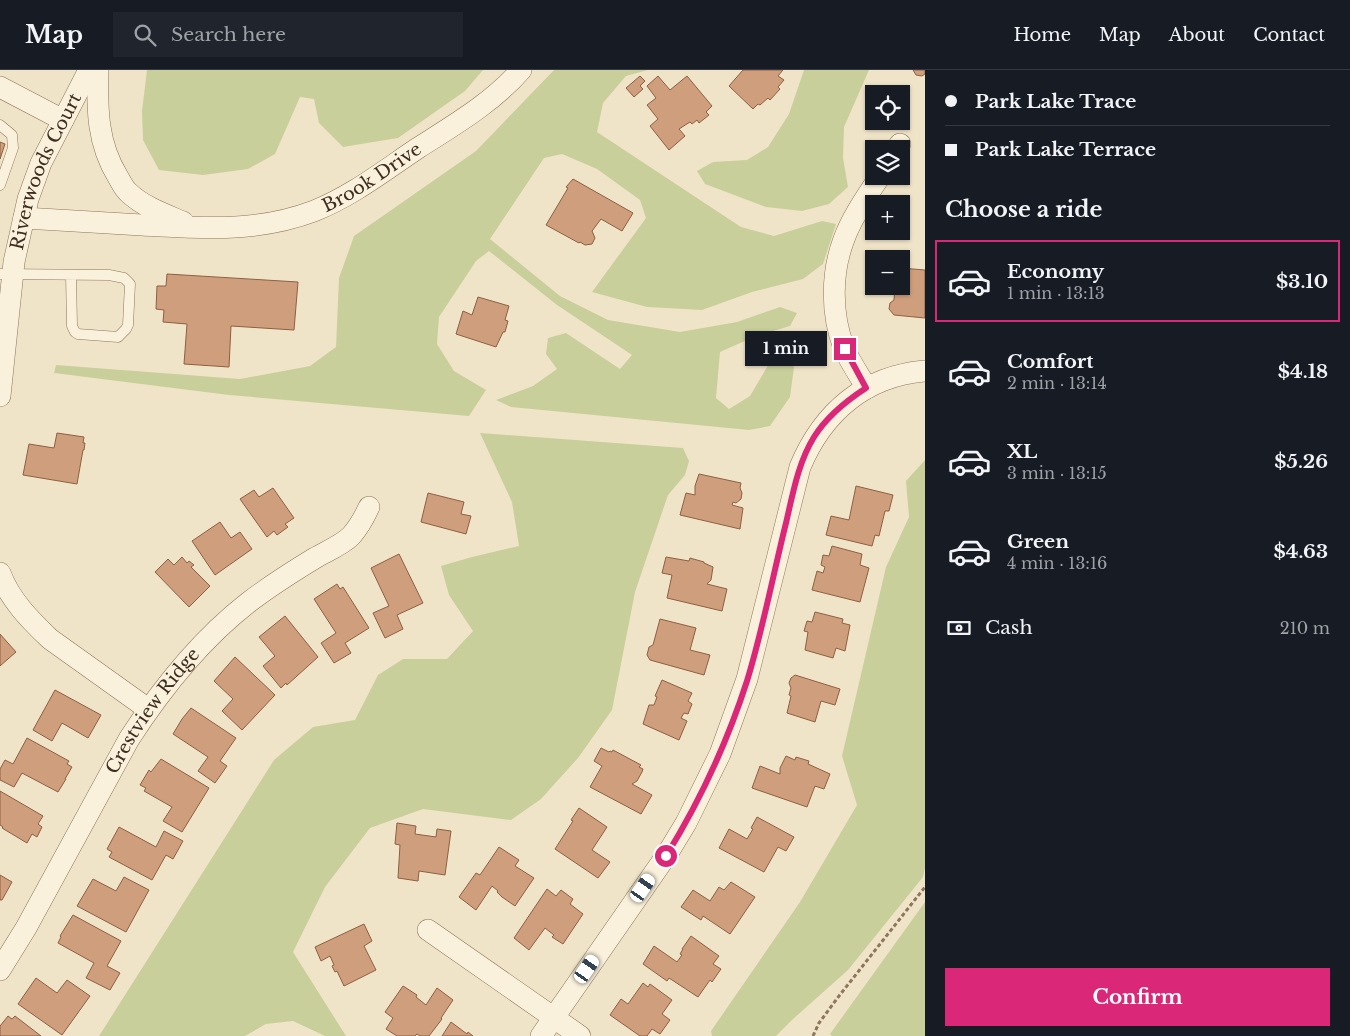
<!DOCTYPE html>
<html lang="en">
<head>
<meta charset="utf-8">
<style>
  :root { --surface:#171b24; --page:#20242c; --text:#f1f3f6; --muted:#9ea1a6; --line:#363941; --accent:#db2777 }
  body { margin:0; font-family:"Libre Baskerville",serif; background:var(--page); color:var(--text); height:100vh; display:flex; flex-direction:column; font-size:19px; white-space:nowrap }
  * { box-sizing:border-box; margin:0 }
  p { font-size:16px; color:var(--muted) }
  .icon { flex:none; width:28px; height:28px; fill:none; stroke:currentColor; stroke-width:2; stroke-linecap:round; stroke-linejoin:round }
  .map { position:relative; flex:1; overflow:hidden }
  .side { display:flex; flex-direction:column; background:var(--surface); width:425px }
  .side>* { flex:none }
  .hud { display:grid; align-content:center; height:110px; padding:0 20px; background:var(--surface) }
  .controls { position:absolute; left:865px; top:15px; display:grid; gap:10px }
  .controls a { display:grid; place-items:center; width:45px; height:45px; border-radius:0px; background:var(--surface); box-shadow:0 1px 4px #0004; font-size:25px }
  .end { position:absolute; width:22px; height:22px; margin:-11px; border:6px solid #db2777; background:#fff; box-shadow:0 0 0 2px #fff }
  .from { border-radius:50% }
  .bubble { position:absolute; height:35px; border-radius:0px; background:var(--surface); box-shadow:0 1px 4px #0004; font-size:16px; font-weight:800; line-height:35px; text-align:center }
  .car { position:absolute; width:15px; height:30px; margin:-15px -8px; border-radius:6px; box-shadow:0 0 4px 1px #0007; background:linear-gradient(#fff 24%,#345 0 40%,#fff 0 76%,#345 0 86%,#fff 0) }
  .hud b { display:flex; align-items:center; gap:18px; height:48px; font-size:19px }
  .hud b+b { border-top:1px solid var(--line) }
  .hud i { width:12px; height:12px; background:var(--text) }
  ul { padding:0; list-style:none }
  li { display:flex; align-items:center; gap:15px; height:82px; margin:0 10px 8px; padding:0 10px; border:2px solid transparent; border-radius:0px }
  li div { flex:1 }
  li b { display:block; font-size:19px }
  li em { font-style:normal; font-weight:800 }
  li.on { border-color:var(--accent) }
  li>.icon { width:45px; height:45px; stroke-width:1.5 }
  h2 { padding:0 20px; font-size:22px; line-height:60px }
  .pay { display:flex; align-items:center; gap:12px; height:55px; padding:0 20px; font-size:19px }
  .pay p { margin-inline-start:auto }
  .action { display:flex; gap:10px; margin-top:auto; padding:10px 20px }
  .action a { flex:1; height:58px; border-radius:0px; background:var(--accent); color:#fff; font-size:20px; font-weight:800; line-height:58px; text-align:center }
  header { display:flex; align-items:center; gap:30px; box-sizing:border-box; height:70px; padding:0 25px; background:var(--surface); border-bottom:1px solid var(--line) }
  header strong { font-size:24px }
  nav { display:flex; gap:28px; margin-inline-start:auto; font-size:18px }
  .search { width:350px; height:45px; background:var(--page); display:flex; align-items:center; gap:12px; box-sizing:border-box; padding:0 18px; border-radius:0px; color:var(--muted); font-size:19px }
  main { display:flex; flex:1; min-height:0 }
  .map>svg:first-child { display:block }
  .green { fill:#c9cf9b }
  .building { fill:#cf9f7d; stroke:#8d5f41 }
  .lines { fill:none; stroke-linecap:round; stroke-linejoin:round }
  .service-casing { stroke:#8d765c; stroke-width:11 }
  .minor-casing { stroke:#8d765c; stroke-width:22 }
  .path { stroke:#8d765c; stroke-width:3; stroke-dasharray:4 2.5; stroke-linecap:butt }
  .service { stroke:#faf1dc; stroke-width:10 }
  .minor { stroke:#faf1dc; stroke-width:21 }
  .route { stroke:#db2777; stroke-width:6 }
  .labels { text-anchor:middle; stroke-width:4.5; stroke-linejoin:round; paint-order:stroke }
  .street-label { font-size:18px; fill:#3d2e20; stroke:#f7eed8 }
</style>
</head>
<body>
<header>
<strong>Map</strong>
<div class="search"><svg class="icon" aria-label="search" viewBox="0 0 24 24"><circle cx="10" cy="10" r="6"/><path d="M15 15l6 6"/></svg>Search here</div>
<nav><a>Home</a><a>Map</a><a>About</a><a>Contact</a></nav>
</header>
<main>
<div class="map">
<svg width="925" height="966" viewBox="0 0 925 966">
  <rect width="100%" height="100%" fill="#f0e4c8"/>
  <path class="green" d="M147,0h336l-18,21 -67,47 -55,9 -24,-24 -5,-24 -14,-2 -25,57 -27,15 -45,6 -44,-5 -16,-30 -1,-29z
    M554,0h94l-22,6 -23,27 -6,29 144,95 33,9 48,-15 14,3 -13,40 -20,15 -51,13 -50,18 -55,-3 -55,-15 54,-74 -6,-18 -43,-31 -35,-15 -18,4 -54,81 70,57 48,24 72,12 57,-10 43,-15 17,6 -7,13 -34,10 -36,16 -4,46 13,11 21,-13 20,-34 12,-9 12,14 -4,30 -20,29 -21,4 -238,-23 -15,-7 37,-14 24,-17 -11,-15 2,-16 18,-5 54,36 12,-14 -75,-50 -68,-54 -13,10 -37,56 -2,27 17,27 32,19 -17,26 -240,-21 -175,-22 2,-8 184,14 70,-13 26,-19 3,-69 15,-42 122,-85z
    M804,0h65l-25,57 -1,31 5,29 -19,17 -27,7 -36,-4 -61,-23 -8,-13 16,-9 34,-2 21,-13 21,-33z
    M480,363l203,15 6,13 -4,14 -17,20 -33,97 -23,118 -34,48 -37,41 -30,21 -88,-11 -53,19 -45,59 -32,65 53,84h-21l-32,-15 -27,3 -21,12h-146l175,-276 39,-33 42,-7 23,-45 25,-16h44l26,-28 -24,-36 -8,-29 31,-9 47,-11 -7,-44z
    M925,390v408l-2,9 -75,93 -56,50 -16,16h-64l-1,-5 89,-129 57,-97 -15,-49 44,-189 23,-50 -3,-36z
    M925,832v134h-93l-2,-2z"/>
  <path class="building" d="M743,0h40l-5,6 6,4 -6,7 2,2 -10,11 -2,-2 -8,7 -2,-1 -5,5 -24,-23z
    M913,0h12v4l-3,2 -6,-1z
    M640,6l5,5 -5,5 3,3 -9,8 -8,-9z
    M658,6l12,14 17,-14 25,30 -6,6 3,3 -10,8 -2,-3 -5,4 -2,-2 -11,7 6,7 -16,14 -19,-24 8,-7 -11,-14 9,-7 -9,-12z
    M0,72l5,2 -5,15z
    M573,109l60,34 -11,18 -21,-12 -9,12 3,7 -3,6 -7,1 -5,-3 -1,1 -33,-18 22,-37 -2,-1z
    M901,198l24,2v48l-31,-3 -5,-6 1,-6 4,-3 1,-14h6z
    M167,204l131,8 -4,48 -63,-4 -2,41 -45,-3 3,-40 -24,-2 1,-12 -8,-1 1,-23h9z
    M478,227l31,9 -4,14 3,1 -3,11h-2l-7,15 -40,-13 7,-23 9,4z
    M57,363l27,4 -1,6h2l-1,7h-1l-6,34 -54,-9 6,-31 25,4z
    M699,404l42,9 -1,5 2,5 -1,6 -5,4 -3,-1 -1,3 11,3 -3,21 -60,-14 6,-22 9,2v-9z
    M856,416l37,9 -4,16h-4l-6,25 -4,-1 -3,11 -46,-11 5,-19 18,4z
    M273,418l21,30 -9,6 3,3 -11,8 -3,-4 -7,6 -27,-38 14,-9 5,7z
    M428,423l36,9 -3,12 10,2 -5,18 -45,-12z
    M220,452l11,16 9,-6 12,17 -37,26 -23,-34z
    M832,476l30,8 -2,11 9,3 -9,34 -48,-12 5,-19 6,2 2,-6 -4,-2 2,-10 6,1z
    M399,484l24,49 -26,12 6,14 -18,9 -12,-25 16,-7 -18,-38z
    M182,487l5,6 2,-2 5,4 -3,2 19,19 -21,21 -34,-35 13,-13 6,6z
    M666,487l23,4 1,-3 14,4v1l9,4 -2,13 -4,4 20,5 -5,22 -55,-13 5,-23 -10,-2z
    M337,514l3,5 3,-2 26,41 -24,15 6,10 -17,10 -13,-20 15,-10 -22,-34z
    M815,542l28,7 -1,4 8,2 -5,26 -9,-3 -3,10 -28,-8 3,-18 -4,-1 3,-10 5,1z
    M285,546l33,41 -31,28 -1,-2 -5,5 -18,-22 12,-10 -16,-19z
    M660,549l36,9 -6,22 20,5 -6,20 -54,-15 -3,-5 2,-8 4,-2z
    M0,564l16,18 -16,14z
    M235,587l40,38 -33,35 -20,-19 11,-12 -19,-18z
    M795,605l45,14 -5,16 -14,-4 -6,21 -28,-9 4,-17 -2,-1 2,-7 -2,-5 2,-5z
    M662,610l30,13 -4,8 4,3 -4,10 -4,-1 -3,5 6,3 -8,19 -36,-16 6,-19h5l3,-8 -2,-1z
    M55,620l46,25 -13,23 -26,-15 -10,18 -19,-11z
    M191,638l45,30 -16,23 7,5 -12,17 -17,-12 10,-14 -35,-23 9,-15z
    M27,668l42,23 -2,3 5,3 -7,12h1l-8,13 -36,-19 -8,14 -14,-7v-11l5,-9 8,4z
    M601,678l8,4 1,-1 2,1 1,-2 28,15 -2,2 4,2 -1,3 -5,9 -5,3 20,11 -11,19 -51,-27 12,-21 -8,-5z
    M786,686l9,4 1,-3 13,4 -1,3 22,10 -6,15 -9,-3 -8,21 -55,-19 8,-22 20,8v-6z
    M161,689l48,29 -27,44 -19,-11 9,-14 -28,-16 2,-3 -6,-3 9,-15 2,2z
    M0,721l43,25 -5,8 4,3 -5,10 -5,-3 -5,9 -25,-15 1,-1 -3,-2z
    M579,738l28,19 -15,23 18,12 -12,16 -43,-29 18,-28 -2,-1z
    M757,747l37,20 -8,14 -8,-4 -14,25 -45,-24 10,-19 18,10 6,-10 -2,-1z
    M397,753l19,3 -1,8 21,3 1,-8 14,2 -6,44 -26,-4 -1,10 -20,-3 2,-33 -5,-1z
    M119,757l37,20 8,-16 19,10 -10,18 -7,-4 -14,25 -43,-23 3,-5 -5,-3z
    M499,777l20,13 -4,6 19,12 -19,28 -13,-9 -5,-5 1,-1 -6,-5 -16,24 -17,-13 17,-24 4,2z
    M0,805l12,7 -10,18h-2z
    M124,807l25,13 -23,42 -49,-26 16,-27 23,12z
    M731,812l24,15 -25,37 -27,-18 -2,4 -20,-13 12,-17 17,11 9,-14 5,3z
    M547,819l9,7 5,-6 12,9 -3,5 13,10 -20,30 -11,-7 2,-2 -9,-7 -16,22 -15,-12z
    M73,845l48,26 -14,25 13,7 -10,17 -24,-12 8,-15 -36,-20 3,-6 -1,-1z
    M364,854l8,17 -8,5 12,24 -32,16 -7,-15 -2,1 -3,-6 2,-1 -4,-9 -9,5 -6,-14z
    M691,866l28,20 -6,8 8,5 -9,13 -2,-2 -12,17 -29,-19 -2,3 -24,-17 11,-18 23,16 5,-7 -2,-1 3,-5h-1z
    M36,908l21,15 10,-13 23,16 -28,39 -44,-31z
    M643,913l5,4 2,-3 22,16 -10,14 8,6 -10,14 -8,-5 -5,7h-7l-30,-21 11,-16 7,5z
    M403,916l14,9 -1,2 10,8 11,-17 16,12 -12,18 1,1 -13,17h-9l-3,-2 -2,2h-18l-11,-7 7,-11 -8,-6z
    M8,946l4,3 3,-3 26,20h-41v-10z
    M451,952l16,12 1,-2 5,4h-31z"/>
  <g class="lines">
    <g class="service-casing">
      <path id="service" d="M0,55l12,10 1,13 -13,37
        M0,204l109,1 15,3 6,6 -2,41 -2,4 -8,8 -40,-3 -3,-2 -3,-6 -1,-51"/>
    </g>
    <g class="minor-casing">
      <g id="minor">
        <path d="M98,0c-1,39 -1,73 20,107 3,5 6,12 11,16 15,14 35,21 54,29"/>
        <path d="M0,17l63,33"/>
        <path d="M897,79l3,-5"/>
        <path id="s1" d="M24,148c39,2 78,5 118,7 60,3 114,8 172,-14 38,-15 71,-41 104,-63 36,-23 74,-45 103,-78"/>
        <path d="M867,318c-8,-13 -17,-26 -23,-40 -13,-34 -13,-75 0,-109 8,-22 23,-43 36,-63"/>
        <path id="s2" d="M0,326l14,-134 14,-63 13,-36 48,-93"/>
        <path d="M0,503c10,27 30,47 50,66l98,70"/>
        <path d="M428,860l152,106"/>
        <path id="s3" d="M0,900l26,-42 103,-189c33,-51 71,-99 120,-137 21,-16 43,-30 66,-44 12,-7 27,-13 36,-22 8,-9 13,-18 18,-29"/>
        <path d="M541,966l125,-180 20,-33 34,-69 27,-75 53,-212c23,-55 65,-91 125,-96"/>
      </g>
    </g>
    <path class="path" d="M813,966l6,-13 20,-27 86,-109"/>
    <use href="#service" class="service"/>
    <use href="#minor" class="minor"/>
  </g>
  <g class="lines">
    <path class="route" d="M666,786c34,-55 61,-113 81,-175 16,-52 26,-106 39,-158 7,-30 12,-60 28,-86 13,-21 32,-36 52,-49l-21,-39"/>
  </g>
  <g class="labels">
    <g class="street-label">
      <text dy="6" stroke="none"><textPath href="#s2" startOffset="231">Riverwoods Court</textPath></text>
      <text dy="6" stroke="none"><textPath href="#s1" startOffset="359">Brook Drive</textPath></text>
      <text dy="6" stroke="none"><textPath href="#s3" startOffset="301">Crestview Ridge</textPath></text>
    </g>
  </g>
</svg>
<div class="controls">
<a><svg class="icon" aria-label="locate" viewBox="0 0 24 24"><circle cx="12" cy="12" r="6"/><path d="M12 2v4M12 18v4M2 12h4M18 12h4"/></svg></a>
<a><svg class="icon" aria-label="layers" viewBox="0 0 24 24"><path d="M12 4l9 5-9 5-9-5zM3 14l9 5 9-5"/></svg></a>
<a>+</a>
<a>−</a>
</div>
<i class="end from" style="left:666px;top:786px"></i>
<i class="end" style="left:845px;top:279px"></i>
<div class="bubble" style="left:745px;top:261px;width:82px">1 min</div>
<i class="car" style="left:643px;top:818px;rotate:35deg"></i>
<i class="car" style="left:587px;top:899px;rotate:35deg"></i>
</div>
<section class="side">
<div class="hud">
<b><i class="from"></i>Park Lake Trace</b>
<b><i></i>Park Lake Terrace</b>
</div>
<h2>Choose a ride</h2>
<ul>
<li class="on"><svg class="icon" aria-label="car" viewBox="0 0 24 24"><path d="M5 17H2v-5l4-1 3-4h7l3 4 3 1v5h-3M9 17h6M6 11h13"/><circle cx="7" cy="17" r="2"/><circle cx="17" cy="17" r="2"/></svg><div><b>Economy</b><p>1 min · 13:13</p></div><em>$3.10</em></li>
<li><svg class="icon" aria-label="car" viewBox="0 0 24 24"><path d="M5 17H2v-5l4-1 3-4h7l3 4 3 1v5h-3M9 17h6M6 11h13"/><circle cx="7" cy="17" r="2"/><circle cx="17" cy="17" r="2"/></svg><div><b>Comfort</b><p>2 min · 13:14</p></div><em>$4.18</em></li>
<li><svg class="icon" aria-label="car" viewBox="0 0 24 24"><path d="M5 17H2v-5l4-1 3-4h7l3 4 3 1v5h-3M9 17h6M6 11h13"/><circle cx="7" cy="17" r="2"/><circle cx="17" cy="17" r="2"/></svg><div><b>XL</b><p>3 min · 13:15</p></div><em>$5.26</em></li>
<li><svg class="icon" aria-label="car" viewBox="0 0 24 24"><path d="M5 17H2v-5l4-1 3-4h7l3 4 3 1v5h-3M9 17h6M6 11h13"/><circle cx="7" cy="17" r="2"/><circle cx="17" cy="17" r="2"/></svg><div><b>Green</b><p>4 min · 13:16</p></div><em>$4.63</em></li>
</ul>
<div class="pay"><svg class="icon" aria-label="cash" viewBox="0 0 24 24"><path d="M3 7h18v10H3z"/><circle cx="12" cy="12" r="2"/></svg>Cash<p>210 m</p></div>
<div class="action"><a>Confirm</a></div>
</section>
</main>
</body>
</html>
